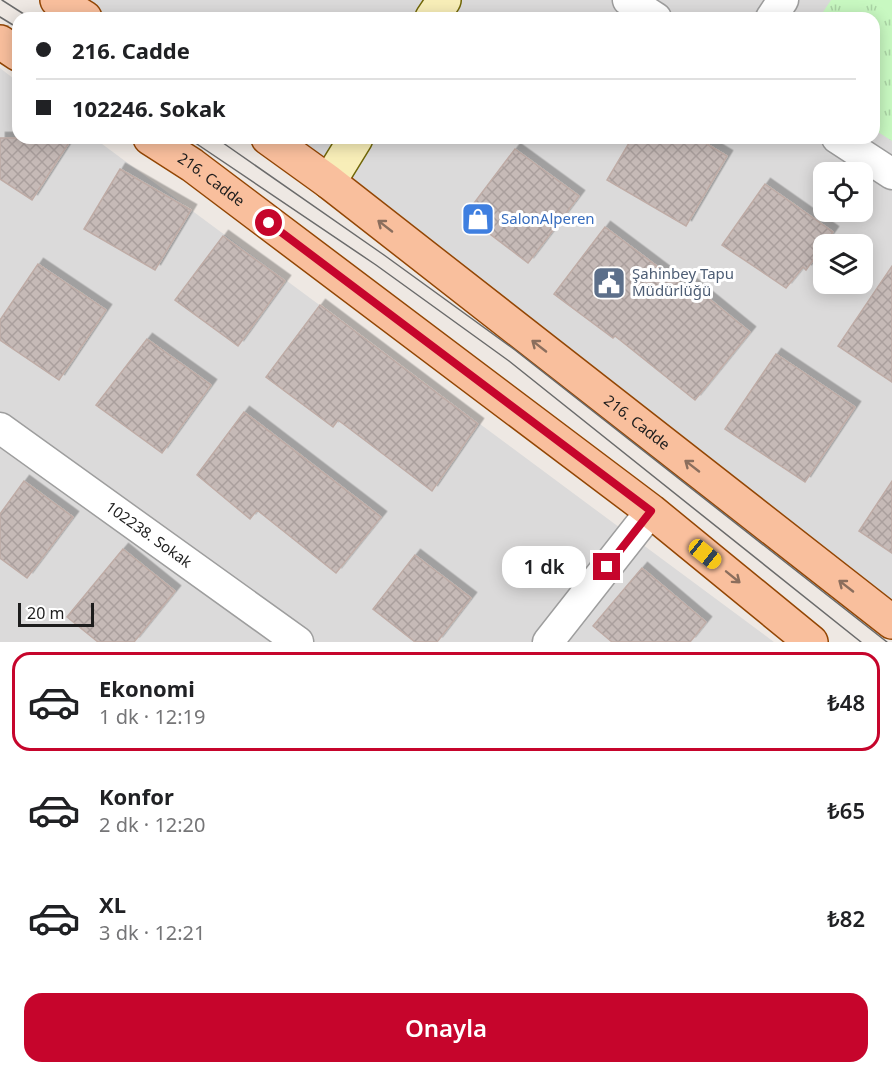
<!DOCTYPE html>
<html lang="tr">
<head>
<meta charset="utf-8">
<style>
  :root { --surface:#fff; --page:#f2f2f2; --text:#202124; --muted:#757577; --line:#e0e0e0; --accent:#c6052c }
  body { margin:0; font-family:"Noto Sans",sans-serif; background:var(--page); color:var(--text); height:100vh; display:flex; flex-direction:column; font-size:22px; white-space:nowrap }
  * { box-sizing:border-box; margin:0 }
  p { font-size:20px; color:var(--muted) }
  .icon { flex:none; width:33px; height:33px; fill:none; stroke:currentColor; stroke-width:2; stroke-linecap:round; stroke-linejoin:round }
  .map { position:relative; height:642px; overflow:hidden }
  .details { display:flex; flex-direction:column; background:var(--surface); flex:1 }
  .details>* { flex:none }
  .guide { position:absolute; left:12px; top:12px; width:868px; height:132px; border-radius:18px; box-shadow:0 3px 15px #0003; display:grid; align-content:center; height:132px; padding:0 24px; background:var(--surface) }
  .controls { position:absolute; left:813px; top:162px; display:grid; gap:12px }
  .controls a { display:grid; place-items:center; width:60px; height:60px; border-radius:12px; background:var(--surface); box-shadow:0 3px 15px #0003; font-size:30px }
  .scale { position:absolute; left:18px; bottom:15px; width:76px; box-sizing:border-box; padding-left:6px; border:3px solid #1d1d1d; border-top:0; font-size:16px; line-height:21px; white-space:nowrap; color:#1d1d1d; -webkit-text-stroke:4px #fff; paint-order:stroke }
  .end { position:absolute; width:27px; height:27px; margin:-14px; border:8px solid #c6052c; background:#fff; box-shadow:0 0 0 3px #fff }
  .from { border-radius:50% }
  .bubble { position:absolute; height:42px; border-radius:18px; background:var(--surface); box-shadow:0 3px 15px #0003; font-size:20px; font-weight:600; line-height:42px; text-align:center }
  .car { position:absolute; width:18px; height:36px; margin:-18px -9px; border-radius:8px; box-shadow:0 0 4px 2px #0007; background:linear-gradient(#f5c518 24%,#345 0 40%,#f5c518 0 76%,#345 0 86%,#f5c518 0) }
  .guide b { display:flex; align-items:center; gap:21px; height:57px; font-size:22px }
  .guide b+b { border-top:2px solid var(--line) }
  .guide i { width:15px; height:15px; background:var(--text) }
  ul { padding:10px 0 0; list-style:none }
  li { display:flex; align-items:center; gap:18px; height:99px; margin:0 12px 9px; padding:0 12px; border:3px solid transparent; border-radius:18px }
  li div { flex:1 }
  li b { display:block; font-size:22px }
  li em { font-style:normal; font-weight:600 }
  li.selected { border-color:var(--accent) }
  li>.icon { width:54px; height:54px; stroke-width:1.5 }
  .action { display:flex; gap:12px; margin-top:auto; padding:12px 24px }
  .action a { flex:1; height:69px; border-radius:18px; background:var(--accent); color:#fff; font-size:24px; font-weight:600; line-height:69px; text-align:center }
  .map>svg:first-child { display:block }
  .residential { fill:#dbdada; fill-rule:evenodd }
  .park { fill:url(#park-tufts) }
  .building { fill:url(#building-cross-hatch); stroke:#bfaca6; stroke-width:1.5; filter:url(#shadow) }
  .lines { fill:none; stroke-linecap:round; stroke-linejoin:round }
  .street-casing { stroke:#9e9e9e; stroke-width:33 }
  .secondary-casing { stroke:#716707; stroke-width:36 }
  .primary-casing { stroke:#934604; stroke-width:36 }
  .street { stroke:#fff; stroke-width:30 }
  .secondary { stroke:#f8eeb8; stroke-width:33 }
  .primary { stroke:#f9bf9d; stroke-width:33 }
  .tram { stroke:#6b6b6b; stroke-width:1.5 }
  .oneway { stroke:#8b6e5d }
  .route { stroke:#c6052c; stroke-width:8 }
  .labels { text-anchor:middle; stroke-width:6; stroke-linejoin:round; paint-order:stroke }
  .street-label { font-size:15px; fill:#1d1d1d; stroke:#fff }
  .shop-label { font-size:15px; fill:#366cbe; stroke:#fff; text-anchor:start }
  .service-label { font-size:15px; fill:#4e5e75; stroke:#fff; text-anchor:start }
</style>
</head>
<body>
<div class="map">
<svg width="892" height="642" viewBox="0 0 892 642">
  <defs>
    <pattern id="park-tufts" width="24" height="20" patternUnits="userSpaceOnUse" patternTransform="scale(1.5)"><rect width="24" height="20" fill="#c8f8c1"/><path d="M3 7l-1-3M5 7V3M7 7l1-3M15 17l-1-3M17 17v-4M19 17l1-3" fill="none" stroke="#abd4a5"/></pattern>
    <pattern id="building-cross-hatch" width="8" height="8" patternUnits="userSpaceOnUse" patternTransform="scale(1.5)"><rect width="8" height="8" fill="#c6bab7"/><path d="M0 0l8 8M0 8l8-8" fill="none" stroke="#aa9f9d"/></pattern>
    <filter id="shadow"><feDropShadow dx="5.5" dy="-5.5" stdDeviation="0" flood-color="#0004"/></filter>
  </defs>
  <rect width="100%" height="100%" fill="#eee8e3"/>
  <path class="residential" d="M81,0h811v610l-607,-472h589v-120h-764zM824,172h38v40h-38zM824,244h38v40h-38z
    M0,68l18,14v56h76l680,504h-774z"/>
  <path class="park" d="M831,0h61v141l-17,-11 -1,-112h-55z"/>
  <path class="building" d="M0,138h72l-40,62 -32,-21z
    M632,138h65l30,18 -41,70 -79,-46z
    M515,149l64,47 -51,67 -63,-48z
    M120,169l71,41 -36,60 -71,-41z
    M765,184l68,48 -27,38 -3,-3 -17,21 -64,-43z
    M605,227l81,61 4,-5 60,49 -55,68 -80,-64 -2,2 -59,-44z
    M223,236l62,45 -47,65 -63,-46z
    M38,264l68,46 -47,70 -59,-40v-20z
    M892,266v116l-54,-36z
    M320,305l158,119 -46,67 -94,-71 -5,7 -67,-50z
    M147,339l64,46 -49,68 -66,-48z
    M776,354l79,53 -50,75 -80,-53z
    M244,412l137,105 -45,56 -79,-63 -7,9 -53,-44z
    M24,481l49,36 -46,61 -27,-20v-44z
    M892,481v72l-33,-22z
    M123,549l52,42 -41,51h-36l-31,-25z
    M415,555l56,43 -34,44h-22l-42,-33z
    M642,568l64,54 -16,20h-78l-19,-16z"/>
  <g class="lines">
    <g class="street-casing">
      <g id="street">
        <path d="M628,0l28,18"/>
        <path d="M771,18l12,-18"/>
        <path d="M837,138l55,36"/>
        <path id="s1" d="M0,428l298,214"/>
        <path d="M548,642l103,-131"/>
      </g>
    </g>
    <g class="secondary-casing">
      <path id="secondary" d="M432,18l12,-18
        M329,182l27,-44"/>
    </g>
    <g class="primary-casing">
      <g id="primary">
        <path d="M57,0l28,18"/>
        <path d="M0,42l18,12"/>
        <path id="s2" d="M150,138l42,27 459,346 160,131"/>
        <path id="s3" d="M268,138l61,44 563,440"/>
      </g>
    </g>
    <use href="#street" class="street"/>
    <use href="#secondary" class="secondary"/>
    <use href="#primary" class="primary"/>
    <path class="tram" d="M2,0l28,18
      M0,17l18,11
      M188,138l188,127 133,96 352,281
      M216,138l168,117 131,95 372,292"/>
  </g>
  <defs><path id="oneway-shaft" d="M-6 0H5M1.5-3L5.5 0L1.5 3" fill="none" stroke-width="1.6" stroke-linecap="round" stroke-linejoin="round" transform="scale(1.5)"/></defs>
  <g class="oneway">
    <use href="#oneway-shaft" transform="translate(385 226) rotate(-142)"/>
    <use href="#oneway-shaft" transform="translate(539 346) rotate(-142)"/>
    <use href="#oneway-shaft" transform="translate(692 466) rotate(-142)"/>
    <use href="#oneway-shaft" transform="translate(733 577) rotate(39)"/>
    <use href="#oneway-shaft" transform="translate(846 586) rotate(-142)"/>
  </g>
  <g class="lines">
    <path class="route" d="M269,223l382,288 -44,56"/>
  </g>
  <defs>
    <g id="shop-square" transform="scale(1.725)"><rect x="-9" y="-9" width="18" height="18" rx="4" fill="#3f7fe0" stroke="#fff"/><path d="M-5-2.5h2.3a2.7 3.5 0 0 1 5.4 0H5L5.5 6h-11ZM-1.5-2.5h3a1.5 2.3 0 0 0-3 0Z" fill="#fff"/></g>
    <g id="civic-square" transform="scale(1.725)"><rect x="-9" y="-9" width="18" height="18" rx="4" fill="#5c6f8a" stroke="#fff"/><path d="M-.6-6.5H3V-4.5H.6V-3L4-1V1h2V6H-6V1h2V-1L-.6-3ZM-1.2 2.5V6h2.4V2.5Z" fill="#fff"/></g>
  </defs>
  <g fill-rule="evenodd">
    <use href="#shop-square" x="478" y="219"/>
    <use href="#civic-square" x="609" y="283"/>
  </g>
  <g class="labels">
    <g class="street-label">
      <text dy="5" stroke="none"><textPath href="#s2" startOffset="74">216. Cadde</textPath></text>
      <text dy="5" stroke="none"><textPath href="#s3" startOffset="466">216. Cadde</textPath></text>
      <text dy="5" stroke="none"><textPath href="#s1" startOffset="183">102238. Sokak</textPath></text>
    </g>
    <g class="shop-label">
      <text x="501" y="224">SalonAlperen</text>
    </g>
    <g class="service-label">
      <text x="632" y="279">Şahinbey Tapu<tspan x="632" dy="17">Müdürlüğü</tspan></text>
    </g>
  </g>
</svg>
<div class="controls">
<a><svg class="icon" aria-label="locate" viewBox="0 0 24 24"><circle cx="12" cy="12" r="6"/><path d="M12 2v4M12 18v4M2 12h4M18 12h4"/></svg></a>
<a><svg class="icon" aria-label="layers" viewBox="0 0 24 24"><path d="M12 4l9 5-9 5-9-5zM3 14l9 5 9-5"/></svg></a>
</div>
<div class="scale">20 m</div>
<i class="end from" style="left:269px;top:223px"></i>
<i class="end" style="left:607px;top:567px"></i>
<div class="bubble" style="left:502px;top:546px;width:84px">1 dk</div>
<i class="car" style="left:705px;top:554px;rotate:129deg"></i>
<div class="guide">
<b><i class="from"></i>216. Cadde</b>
<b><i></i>102246. Sokak</b>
</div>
</div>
<section class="details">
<ul>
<li class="selected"><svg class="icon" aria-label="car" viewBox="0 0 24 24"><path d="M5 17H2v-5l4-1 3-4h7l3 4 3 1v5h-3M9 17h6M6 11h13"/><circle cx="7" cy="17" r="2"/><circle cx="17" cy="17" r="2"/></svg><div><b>Ekonomi</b><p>1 dk · 12:19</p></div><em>₺48</em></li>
<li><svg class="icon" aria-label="car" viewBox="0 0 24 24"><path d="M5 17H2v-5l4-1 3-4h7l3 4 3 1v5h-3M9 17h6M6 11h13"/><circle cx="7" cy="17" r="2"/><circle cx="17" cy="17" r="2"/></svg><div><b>Konfor</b><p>2 dk · 12:20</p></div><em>₺65</em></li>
<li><svg class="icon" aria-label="car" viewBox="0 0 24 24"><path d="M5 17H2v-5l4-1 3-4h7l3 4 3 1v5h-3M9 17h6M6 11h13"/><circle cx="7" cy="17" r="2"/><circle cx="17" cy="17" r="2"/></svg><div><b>XL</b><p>3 dk · 12:21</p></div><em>₺82</em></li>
</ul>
<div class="action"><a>Onayla</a></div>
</section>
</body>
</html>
